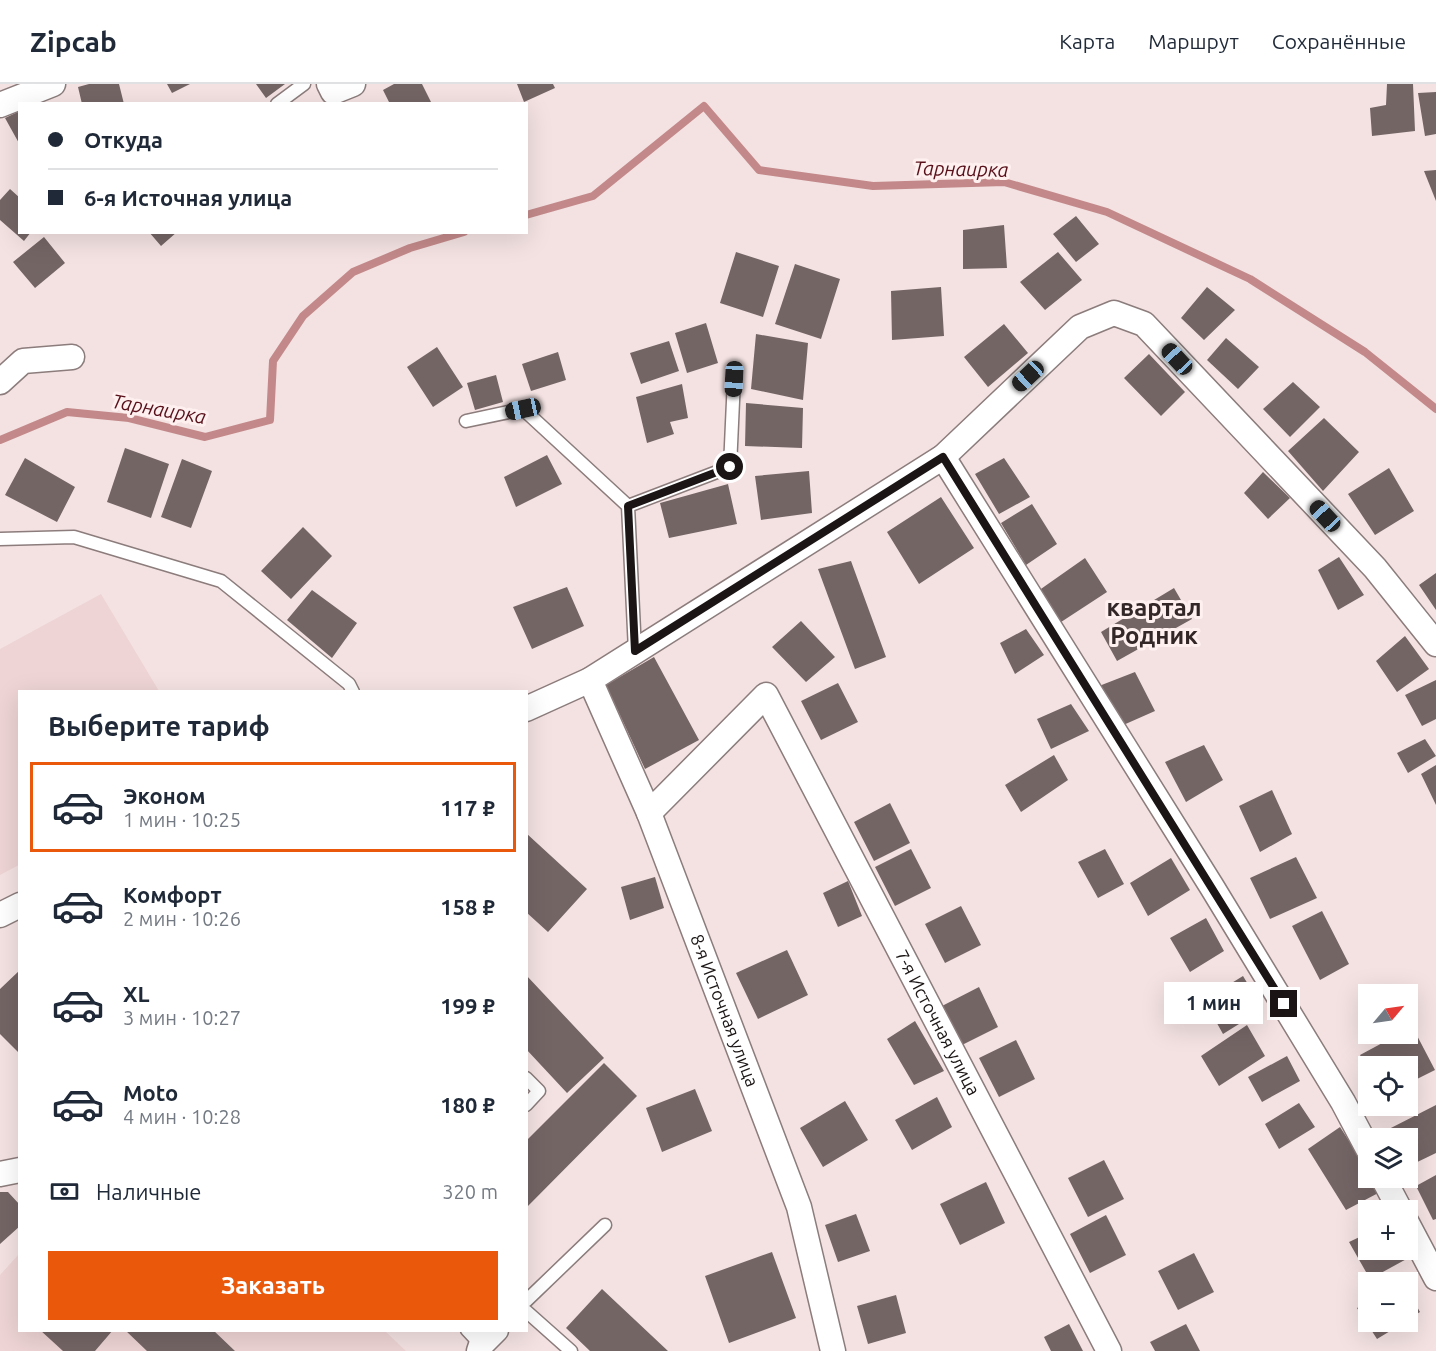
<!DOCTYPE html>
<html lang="ru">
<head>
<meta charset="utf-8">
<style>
  :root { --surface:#fff; --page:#f2f2f3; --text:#1f2937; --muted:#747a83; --line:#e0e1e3; --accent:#ea580c }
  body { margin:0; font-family:Ubuntu,sans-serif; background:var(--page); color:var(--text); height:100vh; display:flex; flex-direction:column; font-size:22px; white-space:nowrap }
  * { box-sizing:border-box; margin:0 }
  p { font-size:20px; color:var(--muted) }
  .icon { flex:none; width:33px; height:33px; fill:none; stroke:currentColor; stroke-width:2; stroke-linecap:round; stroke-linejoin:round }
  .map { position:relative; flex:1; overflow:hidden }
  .details { position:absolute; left:18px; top:606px; width:510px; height:642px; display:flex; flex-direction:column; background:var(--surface); border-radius:0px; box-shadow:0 6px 24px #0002 }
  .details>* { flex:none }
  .top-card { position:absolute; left:18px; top:18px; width:510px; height:132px; border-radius:0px; box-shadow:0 6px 24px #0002; display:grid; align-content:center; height:132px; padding:0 30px; background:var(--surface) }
  .needle { width:39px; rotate:61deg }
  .fabs { position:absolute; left:1358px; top:900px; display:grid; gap:12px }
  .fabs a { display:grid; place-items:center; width:60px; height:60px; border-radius:0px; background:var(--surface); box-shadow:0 6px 24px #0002; font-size:30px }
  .end { position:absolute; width:27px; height:27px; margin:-14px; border:8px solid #1b1515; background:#fff; box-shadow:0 0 0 3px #fff }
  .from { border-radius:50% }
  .bubble { position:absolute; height:42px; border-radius:0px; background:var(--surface); box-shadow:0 6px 24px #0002; font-size:20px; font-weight:700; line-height:42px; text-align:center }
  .car { position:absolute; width:18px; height:36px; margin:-18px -9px; border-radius:8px; box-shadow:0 0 4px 2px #0007; background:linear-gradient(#222 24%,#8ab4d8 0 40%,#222 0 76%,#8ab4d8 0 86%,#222 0) }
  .top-card b { display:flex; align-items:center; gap:21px; height:57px; font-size:22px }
  .top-card b+b { border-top:2px solid var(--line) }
  .top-card i { width:15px; height:15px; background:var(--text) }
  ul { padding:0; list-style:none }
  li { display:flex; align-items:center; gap:18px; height:90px; margin:0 12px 9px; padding:0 18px; border:3px solid transparent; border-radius:0px }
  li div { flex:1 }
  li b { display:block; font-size:22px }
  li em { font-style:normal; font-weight:700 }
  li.on { border-color:var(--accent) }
  li>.icon { width:54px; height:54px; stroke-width:1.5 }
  h2 { padding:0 30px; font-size:27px; line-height:72px }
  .pay { display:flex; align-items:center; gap:15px; height:66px; padding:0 30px; font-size:22px }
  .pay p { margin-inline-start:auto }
  .button { display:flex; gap:12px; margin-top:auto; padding:12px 30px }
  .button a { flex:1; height:69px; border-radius:0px; background:var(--accent); color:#fff; font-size:24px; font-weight:700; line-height:69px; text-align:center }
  header { display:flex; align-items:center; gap:36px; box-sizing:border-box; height:84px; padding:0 30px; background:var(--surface); border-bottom:2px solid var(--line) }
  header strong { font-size:28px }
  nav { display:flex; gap:33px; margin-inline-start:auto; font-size:21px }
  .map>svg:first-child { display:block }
  .built { fill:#eed4d4 }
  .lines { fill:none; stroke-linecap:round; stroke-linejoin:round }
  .stream { stroke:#c3898a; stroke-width:8 }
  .building { fill:#746565 }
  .lane-casing { stroke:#8c7c7c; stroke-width:15 }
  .street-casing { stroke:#8c7c7c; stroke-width:27 }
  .lane { stroke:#fff; stroke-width:12 }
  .street { stroke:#fff; stroke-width:24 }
  .route { stroke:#1b1515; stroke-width:8 }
  .labels { text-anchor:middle; stroke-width:6; stroke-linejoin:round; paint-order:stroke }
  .street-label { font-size:18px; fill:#1b1515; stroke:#fff0f0 }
  .water-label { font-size:20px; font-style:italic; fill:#58111b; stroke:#fff0f0 }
  .district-label { font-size:24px; font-weight:bold; fill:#342727; stroke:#fff0f0 }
</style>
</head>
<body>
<header>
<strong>Zipcab</strong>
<nav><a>Карта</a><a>Маршрут</a><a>Сохранённые</a></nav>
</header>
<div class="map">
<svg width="1436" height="1267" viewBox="0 0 1436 1267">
  <rect width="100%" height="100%" fill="#f4e2e2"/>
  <path class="built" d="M101,510l58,97 -139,1 -1,173 -19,10v-226z
    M19,1170l1,76 365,1 21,20h-406v-76z"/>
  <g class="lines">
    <path class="stream" d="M526,131l67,-19 111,-90 55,64 114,16 131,-4 103,30 143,67 115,73 71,57
      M0,356l67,-28 62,6 76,19 65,-17 3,-59 30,-45 50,-44 57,-24 54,-16"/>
  </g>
  <path class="building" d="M89,0h30l5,20h-42l-4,-17z
    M167,0h23l-18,9z
    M256,0h29l-19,14z
    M394,0h28l10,20h-42l-7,-14z
    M517,0h36l2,4 -31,14z
    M1387,0h26l2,47 -43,5 -2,-28 16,-3z
    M1436,8v42l-11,2 -7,-43z
    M20,27v34l-15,-27z
    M1436,86v31l-12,-30z
    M10,105l10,9v34h11l-7,9 -24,-21v-20z
    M1076,132l23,28 -23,18 -23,-28z
    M1004,141l3,43 -44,1v-39z
    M149,148h28l-16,14z
    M44,153l21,26 -30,25 -22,-26z
    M736,168l43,14 -16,51 -43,-14z
    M1058,168l24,28 -37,30 -25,-28z
    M795,180l45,15 -19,60 -46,-15z
    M941,203l3,49 -52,4 -1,-49z
    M1207,203l28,23 -31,30 -23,-22z
    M706,239l12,40 -31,10 -12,-40z
    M1004,240l24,29 -40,34 -24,-30z
    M756,250l52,9 -5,57 -52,-11z
    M1226,254l33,29 -21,22 -31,-29z
    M669,257l10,30 -38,13 -11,-31z
    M437,263l26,40 -30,20 -26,-40z
    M558,268l8,28 -35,11 -9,-27z
    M1149,270l36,38 -24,24 -37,-38z
    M496,291l7,27 -28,8 -8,-27z
    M1293,298l27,25 -30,30 -27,-28z
    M682,300l6,34 -18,4 4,12 -27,9 -11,-46z
    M746,319l57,5 -1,40 -57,-2z
    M1324,334l35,34 -36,39 -35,-40z
    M125,364l44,16 -18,54 -44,-16z
    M547,371l15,29 -46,23 -12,-30z
    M25,374l50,29 -18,35 -52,-27z
    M1004,374l26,39 -31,17 -24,-40z
    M182,375l30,12 -21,57 -30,-11z
    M1389,384l25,43 -39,24 -27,-41z
    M809,387l3,42 -51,7 -6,-44z
    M1263,388l27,26 -22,21 -24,-26z
    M728,400l9,40 -68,14 -9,-35z
    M941,413l33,51 -55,36 -32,-52z
    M1032,420l25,40 -31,21 -25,-42z
    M303,443l29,29 -41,43 -30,-28z
    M1339,473l25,38 -26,15 -20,-40z
    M1085,474l22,34 -49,32 -20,-33z
    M851,477l35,96 -31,12 -37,-100z
    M1436,489v37l-17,-25z
    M567,503l17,39 -52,23 -19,-42z
    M1174,504l18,31 -75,42 -16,-29z
    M312,506l45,33 -25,35 -45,-38z
    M801,537l34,36 -29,25 -34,-35z
    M1026,545l18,26 -29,19 -15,-31z
    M1405,552l24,33 -32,23 -21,-31z
    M654,573l45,83 -54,29 -39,-84z
    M1135,588l20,39 -34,15 -22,-40z
    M1436,596v39l-14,7 -17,-31z
    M838,599l20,39 -37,18 -20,-39z
    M1071,620l18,27 -38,18 -14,-30z
    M1425,655l11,17 -28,17 -11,-20z
    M1204,661l19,35 -37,22 -21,-40z
    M1054,671l14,25 -47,32 -16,-27z
    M1436,681v40l-15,-31z
    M1272,706l20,44 -32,18 -21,-46z
    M890,719l20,40 -36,18 -20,-39z
    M526,749l61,56 -39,43 -22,-20z
    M911,765l20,39 -36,18 -20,-39z
    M1105,765l19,35 -26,14 -20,-36z
    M1296,773l21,41 -47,21 -20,-41z
    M1171,774l19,32 -42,26 -18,-33z
    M655,793l9,31 -34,12 -9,-33z
    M848,797l14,35 -24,11 -15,-34z
    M961,822l20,39 -36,18 -20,-39z
    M1322,827l27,53 -29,16 -28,-54z
    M1206,834l18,33 -34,21 -20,-34z
    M787,866l21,45 -50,24 -22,-46z
    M20,886v84l-20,-20v-45z
    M526,891l78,83 -37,35 -41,-44z
    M1243,892l20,33 -40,25 -19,-34z
    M979,903l19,40 -36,18 -20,-39z
    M915,937l29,50 -30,14 -27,-46z
    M1247,941l18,31 -46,30 -18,-30z
    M1412,942l23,44 -28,14v-18h-41l-6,-11 39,-21h8v-5z
    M1016,956l19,39 -36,18 -20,-39z
    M1287,972l13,25 -38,21 -14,-25z
    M604,979l33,33 -111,112v-67z
    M695,1005l17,42 -50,21 -16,-44z
    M937,1013l15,30 -40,23 -17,-30z
    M845,1017l23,39 -45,27 -23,-39z
    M1299,1019l16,24 -36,22 -14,-25z
    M1436,1021v48l-29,14v-29h-19l-3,-7z
    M1340,1043l28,43v8h5l9,13 -36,19 -38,-61z
    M1104,1076l20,39 -36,18 -20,-39z
    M1436,1091v44l-3,1 -17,-34z
    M986,1098l19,41 -45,22 -20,-41z
    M0,1108h8l12,13v21l-20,18z
    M856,1130l14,37 -32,11 -13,-37z
    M1106,1131l20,40 -36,18 -20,-39z
    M1368,1149v17h40l4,6 -42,23 -21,-37z
    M772,1168l24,66 -67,25 -24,-67z
    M1194,1169l20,39 -36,18 -20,-39z
    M602,1205l66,62h-78l-24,-23z
    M1407,1205l13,23 -13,8z
    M896,1211l10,38 -38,11 -11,-38z
    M1368,1218v20h37l-28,17 -20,-31z
    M1069,1240l14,27h-32l-7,-14z
    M1186,1240l14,27h-45l-5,-9z
    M40,1246h73l-18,21h-32z
    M125,1246h88l22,21h-88z"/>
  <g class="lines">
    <g class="lane-casing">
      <path id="lane" d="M277,20l27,-20
        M466,337l57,-12 105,97
        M0,455l74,-2 147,44 128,103 4,8
        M635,567l-7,-145 102,-39 4,-88
        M526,994l13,13 -13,14
        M526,1217l79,-76
        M526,1227l45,40
        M467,1246l14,15"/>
    </g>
    <g class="street-casing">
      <g id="street">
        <path d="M329,0l4,8 20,-8"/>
        <path d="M0,21l53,-21"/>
        <path d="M0,298l23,-21 49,-4"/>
        <path d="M943,373l269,430 131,215 25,47"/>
        <path id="s1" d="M590,596l59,133 150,394 34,144"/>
        <path d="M526,625l64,-29 353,-223 137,-130 34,-14 30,11 231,244 61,76"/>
        <path id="s2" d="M649,729l117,-118 343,656"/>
        <path d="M0,831l20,-10"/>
        <path d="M0,1090l20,-4"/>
        <path d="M1383,1094l17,32"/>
        <path d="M1407,1139l29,55"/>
        <path d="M479,1267l2,-6 15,-15"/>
      </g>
    </g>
    <use href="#lane" class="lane"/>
    <use href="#street" class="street"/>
  </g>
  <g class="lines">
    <path class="route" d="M730,383l-102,39 7,145 308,-194 341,547"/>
  </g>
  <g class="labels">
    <g class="street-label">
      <text dy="6" stroke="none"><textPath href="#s1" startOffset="357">8-я Источная улица</textPath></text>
      <text dy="6" stroke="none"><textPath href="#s2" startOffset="536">7-я Источная улица</textPath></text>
    </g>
    <g class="water-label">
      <text transform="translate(961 85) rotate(1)" y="7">Тарнаирка</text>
      <text transform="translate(159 325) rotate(10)" y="7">Тарнаирка</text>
    </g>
    <g class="district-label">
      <text x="1154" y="532">квартал<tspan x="1154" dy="28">Родник</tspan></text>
    </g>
  </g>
</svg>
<div class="fabs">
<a><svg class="needle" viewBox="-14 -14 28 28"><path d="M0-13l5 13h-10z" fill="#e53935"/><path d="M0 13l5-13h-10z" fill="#747a83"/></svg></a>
<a><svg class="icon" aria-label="locate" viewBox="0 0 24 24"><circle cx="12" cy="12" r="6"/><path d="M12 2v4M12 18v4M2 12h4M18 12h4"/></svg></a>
<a><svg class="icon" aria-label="layers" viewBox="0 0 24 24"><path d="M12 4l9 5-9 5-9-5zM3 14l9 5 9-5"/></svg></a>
<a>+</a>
<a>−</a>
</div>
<i class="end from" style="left:730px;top:383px"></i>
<i class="end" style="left:1284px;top:920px"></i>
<div class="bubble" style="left:1164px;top:898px;width:99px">1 мин</div>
<i class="car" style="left:1177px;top:275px;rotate:317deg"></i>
<i class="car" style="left:1028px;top:292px;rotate:227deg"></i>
<i class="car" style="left:734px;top:295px;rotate:183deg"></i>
<i class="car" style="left:523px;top:325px;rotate:258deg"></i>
<i class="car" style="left:1325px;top:432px;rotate:317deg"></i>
<div class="top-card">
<b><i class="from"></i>Откуда</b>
<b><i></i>6-я Источная улица</b>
</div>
<section class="details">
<h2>Выберите тариф</h2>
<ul>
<li class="on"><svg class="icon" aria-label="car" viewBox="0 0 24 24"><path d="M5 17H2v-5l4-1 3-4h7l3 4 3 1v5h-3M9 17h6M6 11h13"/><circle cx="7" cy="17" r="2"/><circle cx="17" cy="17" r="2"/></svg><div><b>Эконом</b><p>1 мин · 10:25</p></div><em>117 ₽</em></li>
<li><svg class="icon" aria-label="car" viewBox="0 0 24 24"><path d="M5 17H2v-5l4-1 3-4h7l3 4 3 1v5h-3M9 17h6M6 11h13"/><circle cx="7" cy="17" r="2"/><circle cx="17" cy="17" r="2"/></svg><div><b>Комфорт</b><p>2 мин · 10:26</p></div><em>158 ₽</em></li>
<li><svg class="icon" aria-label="car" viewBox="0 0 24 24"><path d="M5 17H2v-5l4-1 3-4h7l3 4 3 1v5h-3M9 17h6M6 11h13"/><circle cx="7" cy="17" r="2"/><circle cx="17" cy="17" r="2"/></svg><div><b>XL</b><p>3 мин · 10:27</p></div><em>199 ₽</em></li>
<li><svg class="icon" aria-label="car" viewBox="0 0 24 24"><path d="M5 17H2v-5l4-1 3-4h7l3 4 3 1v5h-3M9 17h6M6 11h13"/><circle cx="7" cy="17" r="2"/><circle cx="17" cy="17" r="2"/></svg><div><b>Moto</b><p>4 мин · 10:28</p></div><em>180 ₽</em></li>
</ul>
<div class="pay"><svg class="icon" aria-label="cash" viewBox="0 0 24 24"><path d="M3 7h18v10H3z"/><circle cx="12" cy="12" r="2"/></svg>Наличные<p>320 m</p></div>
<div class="button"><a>Заказать</a></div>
</section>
</div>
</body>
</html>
